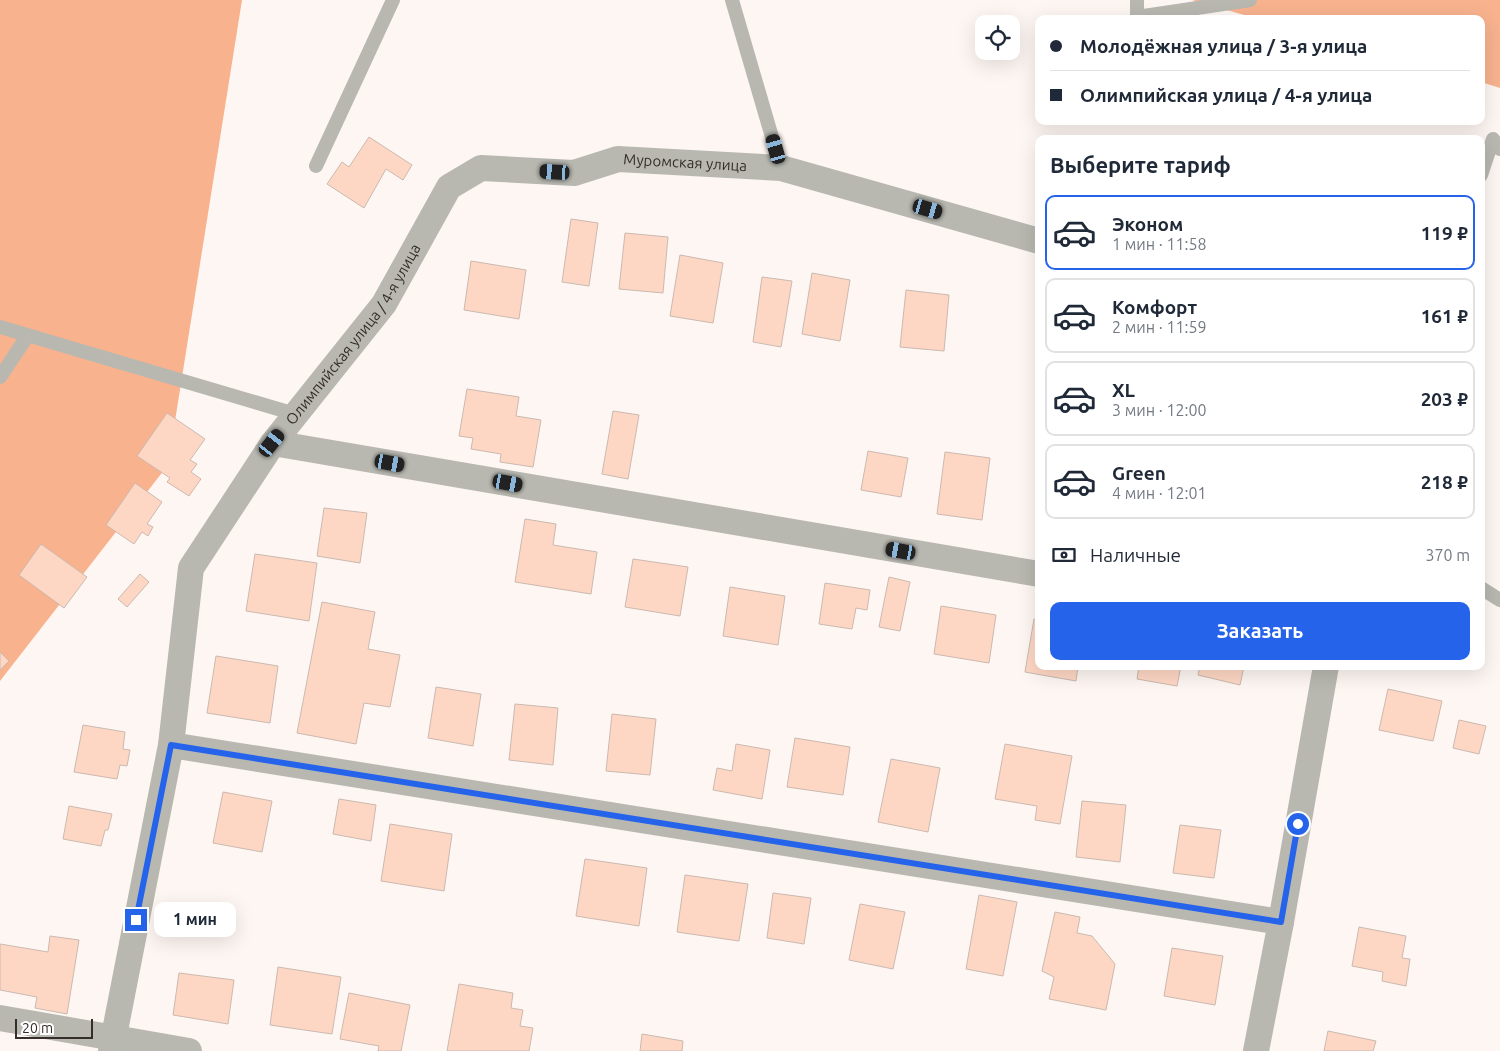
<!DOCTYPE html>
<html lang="ru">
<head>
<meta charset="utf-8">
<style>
  :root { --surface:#fff; --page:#f6f6f7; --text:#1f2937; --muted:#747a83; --line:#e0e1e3; --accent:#2563eb }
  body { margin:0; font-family:Ubuntu,sans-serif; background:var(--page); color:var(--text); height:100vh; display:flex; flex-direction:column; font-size:19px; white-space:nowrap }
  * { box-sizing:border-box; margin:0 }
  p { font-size:16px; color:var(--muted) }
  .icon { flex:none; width:28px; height:28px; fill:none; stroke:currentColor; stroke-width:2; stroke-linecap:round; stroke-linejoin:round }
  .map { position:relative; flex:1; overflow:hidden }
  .details { position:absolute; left:1035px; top:135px; width:450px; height:535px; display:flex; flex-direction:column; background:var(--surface); border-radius:10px; box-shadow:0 5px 20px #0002 }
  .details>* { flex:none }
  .banner { position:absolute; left:1035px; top:15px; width:450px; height:110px; border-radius:10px; box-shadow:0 5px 20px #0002; display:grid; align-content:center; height:110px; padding:0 15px; background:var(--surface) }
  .controls { position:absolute; left:975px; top:15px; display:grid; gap:10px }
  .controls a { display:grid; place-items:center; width:45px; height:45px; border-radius:10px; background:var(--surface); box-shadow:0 5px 20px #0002; font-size:25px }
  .scale { position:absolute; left:15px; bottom:12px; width:78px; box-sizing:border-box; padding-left:5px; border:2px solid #352d2a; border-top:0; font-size:14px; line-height:18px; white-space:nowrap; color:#352d2a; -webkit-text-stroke:4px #fff; paint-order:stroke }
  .end { position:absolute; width:22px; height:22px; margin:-11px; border:6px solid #2563eb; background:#fff; box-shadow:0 0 0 2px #fff }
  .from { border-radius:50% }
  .bubble { position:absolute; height:35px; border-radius:10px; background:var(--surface); box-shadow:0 5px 20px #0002; font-size:16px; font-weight:700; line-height:35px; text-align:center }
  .car { position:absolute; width:15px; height:30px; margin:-15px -8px; border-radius:6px; box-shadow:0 0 4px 1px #0007; background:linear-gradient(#222 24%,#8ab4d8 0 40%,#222 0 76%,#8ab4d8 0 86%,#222 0) }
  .banner b { display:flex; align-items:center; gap:18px; height:48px; font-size:19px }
  .banner b+b { border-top:1px solid var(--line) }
  .banner i { width:12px; height:12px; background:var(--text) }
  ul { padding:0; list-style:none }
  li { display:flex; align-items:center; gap:15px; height:75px; margin:0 10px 8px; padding:0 5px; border:2px solid var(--line); border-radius:10px }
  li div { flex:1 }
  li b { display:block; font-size:19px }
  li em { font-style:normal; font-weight:700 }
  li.current { border-color:var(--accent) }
  li>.icon { width:45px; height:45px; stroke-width:1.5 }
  h2 { padding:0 15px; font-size:22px; line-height:60px }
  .pay { display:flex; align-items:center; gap:12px; height:55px; padding:0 15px; font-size:19px }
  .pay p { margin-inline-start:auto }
  .button { display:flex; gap:10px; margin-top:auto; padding:10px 15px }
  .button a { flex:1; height:58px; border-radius:10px; background:var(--accent); color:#fff; font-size:20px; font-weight:700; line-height:58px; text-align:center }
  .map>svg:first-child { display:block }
  .green { fill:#f8b28e }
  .building { fill:#fed7c4; stroke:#cbb9b0 }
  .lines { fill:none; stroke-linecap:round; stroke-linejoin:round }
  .lane { stroke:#b8b8b1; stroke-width:14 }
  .street { stroke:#b8b8b1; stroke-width:26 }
  .route { stroke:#2563eb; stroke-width:6 }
  .labels { text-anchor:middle; stroke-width:4.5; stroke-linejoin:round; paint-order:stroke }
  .street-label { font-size:15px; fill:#352d2a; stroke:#fff }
</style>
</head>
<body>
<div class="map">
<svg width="1500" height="1051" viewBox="0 0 1500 1051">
  <rect width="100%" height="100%" fill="#fef6f2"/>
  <path class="green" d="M0,0h242l-74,465 -168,216z
    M1192,0h308v88l-19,-6v-63h-223z"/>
  <path class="building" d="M369,137l43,28 -9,15 -17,-11 -22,39 -37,-24 15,-22 7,5z
    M571,219l27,4 -9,63 -27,-4z
    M625,233l43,4 -5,56 -44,-4z
    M680,255l43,8 -10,60 -43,-7z
    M471,261l55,9 -7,49 -55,-9z
    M812,273l38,7 -10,61 -38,-7z
    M762,277l30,4 -11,66 -28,-5z
    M906,290l43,5 -5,56 -44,-4z
    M467,389l52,8 -3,19 25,4 -8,47 -33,-5 1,-8 -30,-5 2,-11 -14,-2z
    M613,411l26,4 -11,64 -26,-5z
    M167,413l38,26 -15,21 7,4 -6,8 10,7 -12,17 -22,-14 3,-4 -33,-22z
    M868,451l40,7 -7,39 -40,-7z
    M945,452l45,6 -8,62 -45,-6z
    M135,483l27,19 -15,22 6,3 -5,9 -6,-4 -8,12 -28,-19z
    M324,508l43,5 -7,50 -43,-7z
    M525,519l31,5 -3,21 44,7 -6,42 -76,-12z
    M41,544l46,33 -23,31 -45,-33z
    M255,554l62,9 -8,58 -63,-10z
    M633,559l55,8 -8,49 -55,-9z
    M140,574l9,8 -22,25 -9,-8z
    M889,577l21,5 -10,49 -21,-4z
    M825,583l45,7 -3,20 -11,-2 -4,21 -33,-5z
    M730,587l55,9 -7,49 -55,-9z
    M322,602l53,10 -7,37 32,6 -10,52 -26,-4 -8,41 -59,-11z
    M941,606l55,9 -7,48 -55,-9z
    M1034,619l5,1v46h39l-2,15 -51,-9z
    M0,652l9,9 -9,9z
    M216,656l62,10 -8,57 -63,-10z
    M1139,666h42l-4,20 -40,-7z
    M1200,666h44l-4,19 -42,-10z
    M436,687l45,7 -8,52 -45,-8z
    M1388,689l54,12 -9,40 -54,-11z
    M515,704l43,4 -5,57 -44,-5z
    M612,714l44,5 -6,56 -44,-4z
    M1459,720l27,6 -7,28 -26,-6z
    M83,725l42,7 -2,17 7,1 -3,16 -7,-1 -3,14 -43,-7z
    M795,738l55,9 -7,48 -56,-8z
    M736,744l34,6 -8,49 -49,-9 4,-22 15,3z
    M1005,744l67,12 -12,68 -25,-4 2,-14 -42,-7z
    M891,759l49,9 -12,64 -50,-10z
    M223,792l49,9 -10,51 -49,-9z
    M339,799l37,6 -5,36 -38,-7z
    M1082,801l44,4 -6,57 -44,-5z
    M69,806l43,8 -4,16h-3l-4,16 -38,-7z
    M390,824l62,10 -8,57 -63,-10z
    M1180,825l41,5 -7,48 -41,-5z
    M585,859l62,9 -8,58 -63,-10z
    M685,875l63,9 -9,57 -62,-9z
    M773,893l38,5 -7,46 -37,-6z
    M979,895l38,7 -14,74 -37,-7z
    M860,904l45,8 -12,57 -44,-9z
    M1055,912l25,5 -3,16 15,3 23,28 -9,46 -57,-11 5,-22 -12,-6z
    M1359,927l47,9 -4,22 8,1 -4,27 -24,-5 1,-9 -31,-6z
    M50,936l29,4 -12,74 -32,-6 2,-11 -37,-7v-46l48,8z
    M1172,948l51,8 -8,49 -51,-9z
    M278,967l63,10 -9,57 -62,-9z
    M179,973l55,7 -6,44 -55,-9z
    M459,984l54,9 -2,15 12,2 -3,16 13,2 -4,23h-82z
    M349,993l61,12 -9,46h-23l1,-5 -39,-7z
    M1328,1031l48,10 -3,10h-49z
    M642,1034l41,7 -1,10h-42z"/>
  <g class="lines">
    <path class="lane" d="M732,0l49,168
      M1137,0v17l113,-17
      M316,166l77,-166
      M1481,175l12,-36 7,10
      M0,327l295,87
      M0,377l28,-42
      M1481,588l19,12"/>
    <g class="street">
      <path d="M273,443l766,131"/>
      <path d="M171,745l1110,177"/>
      <path d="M0,1018l189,33"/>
      <path id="s1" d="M111,1051l60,-306 20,-177 82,-125 111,-139 65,-117 32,-19 93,5 44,-14 163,9 258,73"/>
      <path d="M1256,1051l25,-129 45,-256"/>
    </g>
  </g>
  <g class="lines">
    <path class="route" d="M136,920l35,-175 1110,177 17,-98"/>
  </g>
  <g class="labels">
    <g class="street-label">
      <text dy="5" stroke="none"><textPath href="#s1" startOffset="1195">Муромская улица</textPath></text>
      <text dy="5" stroke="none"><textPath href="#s1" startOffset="775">Олимпийская улица / 4-я улица</textPath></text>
    </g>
  </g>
</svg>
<div class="controls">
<a><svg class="icon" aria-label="locate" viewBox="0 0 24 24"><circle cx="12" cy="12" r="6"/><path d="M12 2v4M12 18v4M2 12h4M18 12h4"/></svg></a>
</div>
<div class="scale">20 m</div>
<i class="end from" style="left:1298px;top:824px"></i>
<i class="end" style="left:136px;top:920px"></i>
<div class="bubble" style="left:154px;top:902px;width:82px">1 мин</div>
<i class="car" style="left:776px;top:149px;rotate:344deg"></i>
<i class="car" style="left:555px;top:172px;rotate:273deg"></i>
<i class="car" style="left:928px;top:209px;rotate:106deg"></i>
<i class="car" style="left:272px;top:443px;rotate:39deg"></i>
<i class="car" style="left:390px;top:463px;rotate:100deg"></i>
<i class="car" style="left:508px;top:483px;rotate:100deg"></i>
<i class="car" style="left:901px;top:551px;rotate:280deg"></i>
<div class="banner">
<b><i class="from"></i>Молодёжная улица / 3-я улица</b>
<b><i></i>Олимпийская улица / 4-я улица</b>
</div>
<section class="details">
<h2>Выберите тариф</h2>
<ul>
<li class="current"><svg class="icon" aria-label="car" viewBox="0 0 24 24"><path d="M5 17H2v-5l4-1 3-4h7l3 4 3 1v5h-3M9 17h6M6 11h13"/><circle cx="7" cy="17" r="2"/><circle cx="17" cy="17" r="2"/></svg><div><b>Эконом</b><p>1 мин · 11:58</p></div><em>119 ₽</em></li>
<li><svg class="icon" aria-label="car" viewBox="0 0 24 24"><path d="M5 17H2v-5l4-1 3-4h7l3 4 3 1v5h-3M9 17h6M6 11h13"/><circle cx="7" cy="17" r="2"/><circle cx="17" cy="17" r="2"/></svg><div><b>Комфорт</b><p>2 мин · 11:59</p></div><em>161 ₽</em></li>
<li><svg class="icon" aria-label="car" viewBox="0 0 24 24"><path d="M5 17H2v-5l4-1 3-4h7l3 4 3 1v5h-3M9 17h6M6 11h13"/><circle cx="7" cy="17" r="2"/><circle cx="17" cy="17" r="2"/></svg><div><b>XL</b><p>3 мин · 12:00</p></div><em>203 ₽</em></li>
<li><svg class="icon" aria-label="car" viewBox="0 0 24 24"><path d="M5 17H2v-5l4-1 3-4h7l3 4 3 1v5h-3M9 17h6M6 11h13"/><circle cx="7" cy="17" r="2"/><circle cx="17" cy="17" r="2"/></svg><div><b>Green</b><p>4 мин · 12:01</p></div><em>218 ₽</em></li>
</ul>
<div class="pay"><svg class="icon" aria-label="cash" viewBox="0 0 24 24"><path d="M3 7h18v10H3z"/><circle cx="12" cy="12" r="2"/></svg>Наличные<p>370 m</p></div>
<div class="button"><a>Заказать</a></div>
</section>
</div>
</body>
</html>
